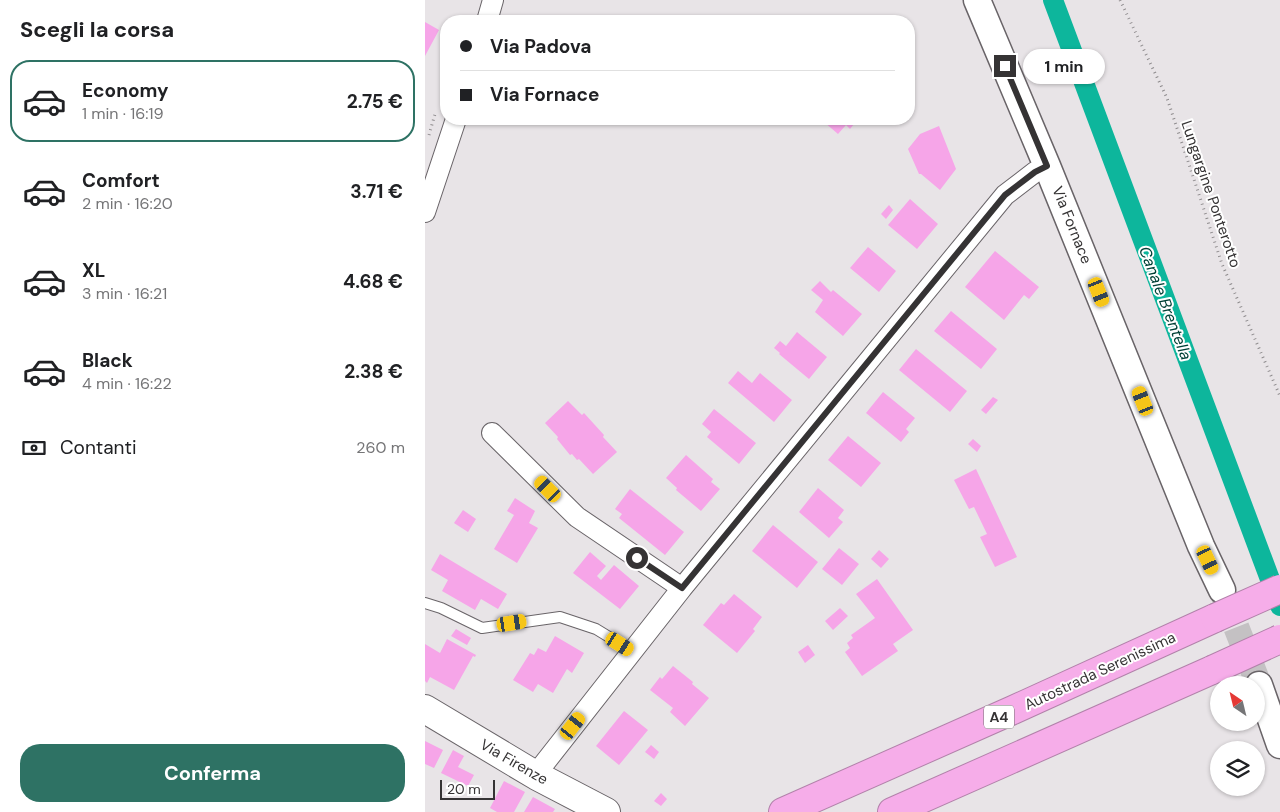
<!DOCTYPE html>
<html lang="it">
<head>
<meta charset="utf-8">
<style>
  :root { --surface:#fff; --page:#f6f6f6; --text:#202124; --muted:#757577; --line:#e0e0e0; --accent:#2e7264 }
  body { margin:0; font-family:"DM Sans",sans-serif; background:var(--page); color:var(--text); height:100vh; display:flex; flex-direction:column; font-size:19px; white-space:nowrap }
  * { box-sizing:border-box; margin:0 }
  p { font-size:16px; color:var(--muted) }
  .icon { flex:none; width:28px; height:28px; fill:none; stroke:currentColor; stroke-width:2; stroke-linecap:round; stroke-linejoin:round }
  .map { position:relative; flex:1; overflow:hidden }
  .panel { display:flex; flex-direction:column; background:var(--surface); width:425px }
  .panel>* { flex:none }
  .guide { position:absolute; left:15px; top:15px; width:475px; height:110px; border-radius:20px; box-shadow:0 1px 4px #0004; display:grid; align-content:center; height:110px; padding:0 20px; background:var(--surface) }
  .needle { width:32px; rotate:325deg }
  .fabs { position:absolute; left:785px; top:676px; display:grid; gap:10px }
  .fabs a { display:grid; place-items:center; width:55px; height:55px; border-radius:50%; background:var(--surface); box-shadow:0 1px 4px #0004; font-size:25px }
  .scale { position:absolute; left:15px; bottom:12px; width:55px; box-sizing:border-box; padding-left:5px; border:2px solid #353334; border-top:0; font-size:14px; line-height:18px; white-space:nowrap; color:#353334; -webkit-text-stroke:4px #fff; paint-order:stroke }
  .end { position:absolute; width:22px; height:22px; margin:-11px; border:6px solid #353334; background:#fff; box-shadow:0 0 0 2px #fff }
  .from { border-radius:50% }
  .bubble { position:absolute; height:35px; border-radius:18px; background:var(--surface); box-shadow:0 1px 4px #0004; font-size:16px; font-weight:700; line-height:35px; text-align:center }
  .car { position:absolute; width:15px; height:30px; margin:-15px -8px; border-radius:6px; box-shadow:0 0 4px 1px #0007; background:linear-gradient(#f5c518 24%,#345 0 40%,#f5c518 0 76%,#345 0 86%,#f5c518 0) }
  .guide b { display:flex; align-items:center; gap:18px; height:48px; font-size:19px }
  .guide b+b { border-top:1px solid var(--line) }
  .guide i { width:12px; height:12px; background:var(--text) }
  ul { padding:0; list-style:none }
  li { display:flex; align-items:center; gap:15px; height:82px; margin:0 10px 8px; padding:0 10px; border:2px solid transparent; border-radius:20px }
  li div { flex:1 }
  li b { display:block; font-size:19px }
  li em { font-style:normal; font-weight:700 }
  li.selected { border-color:var(--accent) }
  li>.icon { width:45px; height:45px; stroke-width:1.5 }
  h2 { padding:0 20px; font-size:22px; line-height:60px }
  .pay { display:flex; align-items:center; gap:12px; height:55px; padding:0 20px; font-size:19px }
  .pay p { margin-inline-start:auto }
  .button { display:flex; gap:10px; margin-top:auto; padding:10px 20px }
  .button a { flex:1; height:58px; border-radius:20px; background:var(--accent); color:#fff; font-size:20px; font-weight:700; line-height:58px; text-align:center }
  main { display:flex; flex:1; min-height:0 }
  .map>svg:first-child { display:block }
  .lines { fill:none; stroke-linecap:round; stroke-linejoin:round }
  .canal { stroke:#0db69c; stroke-width:20 }
  .building { fill:#f6a5e8 }
  .tertiary-tunnel { stroke:#c4c1c3; stroke-width:26; stroke-dasharray:26 13; stroke-linecap:butt }
  .service-casing { stroke:#696468; stroke-width:12 }
  .minor-casing { stroke:#696468; stroke-width:22 }
  .tertiary-casing { stroke:#696468; stroke-width:29 }
  .secondary-casing { stroke:#696468; stroke-width:30 }
  .motorway-casing { stroke:#b282aa; stroke-width:30 }
  .path { stroke:#8f8c8e; stroke-width:3; stroke-dasharray:1 4; stroke-linecap:butt }
  .service { stroke:#fff; stroke-width:10 }
  .minor { stroke:#fff; stroke-width:20 }
  .tertiary { stroke:#fff; stroke-width:26 }
  .secondary { stroke:#fff; stroke-width:28 }
  .motorway { stroke:#f6ade9; stroke-width:28 }
  .motorway-bridge-casing { stroke:#b282aa; stroke-width:30; stroke-linecap:butt }
  .motorway-bridge { stroke:#f6ade9; stroke-width:28 }
  .route { stroke:#353334; stroke-width:6 }
  .labels { text-anchor:middle; stroke-width:4; stroke-linejoin:round; paint-order:stroke }
  .shield { fill:#fff; stroke:#727071; stroke-width:1 }
  .shield-label { font-size:14px; font-weight:bold; fill:#353334 }
  .street-label { font-size:15px; fill:#353334; stroke:#fff }
  .water-label { font-size:16px; font-style:italic; fill:#004136; stroke:#fff }
</style>
</head>
<body>
<main>
<section class="panel">
<h2>Scegli la corsa</h2>
<ul>
<li class="selected"><svg class="icon" aria-label="car" viewBox="0 0 24 24"><path d="M5 17H2v-5l4-1 3-4h7l3 4 3 1v5h-3M9 17h6M6 11h13"/><circle cx="7" cy="17" r="2"/><circle cx="17" cy="17" r="2"/></svg><div><b>Economy</b><p>1 min · 16:19</p></div><em>2.75 €</em></li>
<li><svg class="icon" aria-label="car" viewBox="0 0 24 24"><path d="M5 17H2v-5l4-1 3-4h7l3 4 3 1v5h-3M9 17h6M6 11h13"/><circle cx="7" cy="17" r="2"/><circle cx="17" cy="17" r="2"/></svg><div><b>Comfort</b><p>2 min · 16:20</p></div><em>3.71 €</em></li>
<li><svg class="icon" aria-label="car" viewBox="0 0 24 24"><path d="M5 17H2v-5l4-1 3-4h7l3 4 3 1v5h-3M9 17h6M6 11h13"/><circle cx="7" cy="17" r="2"/><circle cx="17" cy="17" r="2"/></svg><div><b>XL</b><p>3 min · 16:21</p></div><em>4.68 €</em></li>
<li><svg class="icon" aria-label="car" viewBox="0 0 24 24"><path d="M5 17H2v-5l4-1 3-4h7l3 4 3 1v5h-3M9 17h6M6 11h13"/><circle cx="7" cy="17" r="2"/><circle cx="17" cy="17" r="2"/></svg><div><b>Black</b><p>4 min · 16:22</p></div><em>2.38 €</em></li>
</ul>
<div class="pay"><svg class="icon" aria-label="cash" viewBox="0 0 24 24"><path d="M3 7h18v10H3z"/><circle cx="12" cy="12" r="2"/></svg>Contanti<p>260 m</p></div>
<div class="button"><a>Conferma</a></div>
</section>
<div class="map">
<svg width="855" height="812" viewBox="0 0 855 812">
  <rect width="100%" height="100%" fill="#e8e4e7"/>
  <g class="lines">
    <path class="canal" d="M628,0l227,606"/>
  </g>
  <path class="building" d="M0,22l14,8 -14,26z
    M402,119h31l-8,10 -4,-4 -8,9 -14,-12z
    M514,126l17,43 -16,21 -19,-16h-2l-11,-25 12,-15z
    M485,199l28,25 -21,25 -29,-24z
    M464,205l4,5 -7,9 -5,-5z
    M443,247l28,24 -17,21 -29,-24z
    M570,251l44,36 -10,12 -5,-4 -20,25 -39,-33z
    M395,281l11,11 2,-2 29,24 -19,22 -28,-24 8,-12 -12,-10z
    M526,311l46,38 -16,20 -47,-38z
    M372,332l30,25 -18,22 -30,-25 1,-1 -6,-5 6,-7 6,5z
    M491,349l51,42 -17,21 -51,-42z
    M313,371l14,12 8,-10 32,27 -18,22 -46,-39z
    M458,392l32,26 -9,11 3,3 -8,10 -35,-29z
    M568,397l5,3 -12,14 -5,-4z
    M143,401l14,14 2,-2 20,22 -1,2 14,15 -24,22 -14,-15 -2,1 -5,-6 -2,1 -13,-16 1,-2 -13,-14z
    M289,409l42,34 -17,21 -32,-27 4,-5 -9,-8z
    M423,436l33,27 -20,24 -33,-27z
    M548,439l8,7 -4,6 -9,-8z
    M261,455l27,24 -2,3 9,7 -19,22 -25,-21 1,-2 -11,-10z
    M551,469l41,88 -22,10 -15,-30 7,-3 -13,-27 -5,2 -15,-29z
    M393,488l26,22 -6,8 5,4 -14,16 -30,-26z
    M205,489l54,43 -19,23 -46,-37 3,-4 -7,-5z
    M90,498l20,13 -6,12 9,5 -21,35 -23,-14 20,-34 -7,-4z
    M38,510l13,9 -8,13 -14,-9z
    M348,525l45,37 -21,26 -45,-37z
    M414,548l20,16 -17,21 -20,-16z
    M454,550l10,9 -8,9 -10,-9z
    M165,552l16,14 -9,10 4,4 13,-15 25,21 -19,23 -47,-36z
    M15,554l67,40 -9,15 -17,-10 -6,11 -33,-19 6,-11 -17,-10z
    M452,579l36,51 -20,14 5,7 -36,25 -17,-24 5,-4 -3,-5 6,-5 -2,-3 24,-17 -19,-24z
    M309,594l28,23 -9,12 2,2 -18,22 -34,-28 18,-22 3,2z
    M415,608l8,8 -15,14 -8,-9z
    M31,629l15,9 -4,7 -16,-9z
    M130,636l29,17 -12,20 -5,-4 -14,24 -15,-9 -5,8 -20,-12 17,-27 4,2 4,-7 8,4z
    M22,639l29,16 -1,2 -2,-1 -19,34 -24,-13 -3,6 -2,-2v-37l15,9z
    M383,645l7,10 -10,8 -7,-11z
    M248,666l20,16 -1,2 17,14 -24,28 -15,-14 3,-4 -23,-18 10,-13 2,2z
    M199,711l24,19 -29,35 -23,-19z
    M0,741l18,9 -9,18 -9,-4z
    M226,745l8,7 -5,7 -9,-7z
    M28,750l11,6 -6,11 16,8 -6,11 -27,-13z
    M79,781l21,11 -11,20h-17l-7,-4z
    M236,793l6,6 -6,7 -7,-5z
    M108,797l22,12 -2,3h-29z"/>
  <g class="lines">
    <path class="tertiary-tunnel" d="M797,591l37,94"/>
    <g class="service-casing">
      <path id="service" d="M0,603l16,5 41,20 78,-11 36,12 36,22"/>
    </g>
    <g class="minor-casing">
      <path id="minor" d="M62,21l6,-21
        M0,212l31,-93
        M67,433l85,84 105,71
        M112,776l6,-11 139,-177 323,-393 30,-23 12,-6"/>
    </g>
    <g class="tertiary-casing">
      <path id="tertiary" d="M552,0l70,166 154,380 21,44
        M834,685l21,60"/>
    </g>
    <g class="secondary-casing">
      <path id="secondary" d="M0,709l112,67 69,36"/>
    </g>
    <g class="motorway-casing">
      <path id="motorway" d="M358,812l230,-102 202,-92
        M467,812l320,-142"/>
    </g>
    <path class="path" d="M695,0l47,98 55,166 58,132
      M4,135l6,-21"/>
    <use href="#service" class="service"/>
    <use href="#minor" class="minor"/>
    <use href="#tertiary" class="tertiary"/>
    <use href="#secondary" class="secondary"/>
    <use href="#motorway" class="motorway"/>
    <g class="motorway-bridge-casing">
      <path id="motorway-bridge" d="M790,618l65,-29
        M787,670l68,-31"/>
    </g>
    <use href="#motorway-bridge" class="motorway-bridge"/>
  </g>
  <g class="lines">
    <path class="route" d="M212,558l45,30 323,-393 30,-23 12,-6 -42,-100"/>
  </g>
  <g class="labels">
    <rect class="shield" x="559" y="705.5" width="30" height="23" rx="4"/>
    <g class="shield-label">
      <text x="574" y="722">A4</text>
    </g>
    <g class="street-label">
      <text transform="translate(786 194) rotate(71)" y="5">Lungargine Ponterotto</text>
      <text transform="translate(647 225) rotate(68)" y="5">Via Fornace</text>
      <text transform="translate(675 671) rotate(-25)" y="5">Autostrada Serenissima</text>
      <text transform="translate(89 762) rotate(30)" y="5">Via Firenze</text>
    </g>
    <g class="water-label">
      <text transform="translate(741 303) rotate(69)" y="6">Canale Brentella</text>
    </g>
  </g>
</svg>
<div class="fabs">
<a><svg class="needle" viewBox="-14 -14 28 28"><path d="M0-13l5 13h-10z" fill="#e53935"/><path d="M0 13l5-13h-10z" fill="#757577"/></svg></a>
<a><svg class="icon" aria-label="layers" viewBox="0 0 24 24"><path d="M12 4l9 5-9 5-9-5zM3 14l9 5 9-5"/></svg></a>
</div>
<div class="scale">20 m</div>
<i class="end from" style="left:212px;top:558px"></i>
<i class="end" style="left:580px;top:66px"></i>
<div class="bubble" style="left:598px;top:49px;width:82px">1 min</div>
<i class="car" style="left:674px;top:292px;rotate:158deg"></i>
<i class="car" style="left:718px;top:401px;rotate:338deg"></i>
<i class="car" style="left:123px;top:489px;rotate:315deg"></i>
<i class="car" style="left:783px;top:560px;rotate:155deg"></i>
<i class="car" style="left:87px;top:623px;rotate:81deg"></i>
<i class="car" style="left:195px;top:644px;rotate:122deg"></i>
<i class="car" style="left:148px;top:726px;rotate:38deg"></i>
<div class="guide">
<b><i class="from"></i>Via Padova</b>
<b><i></i>Via Fornace</b>
</div>
</div>
</main>
</body>
</html>
